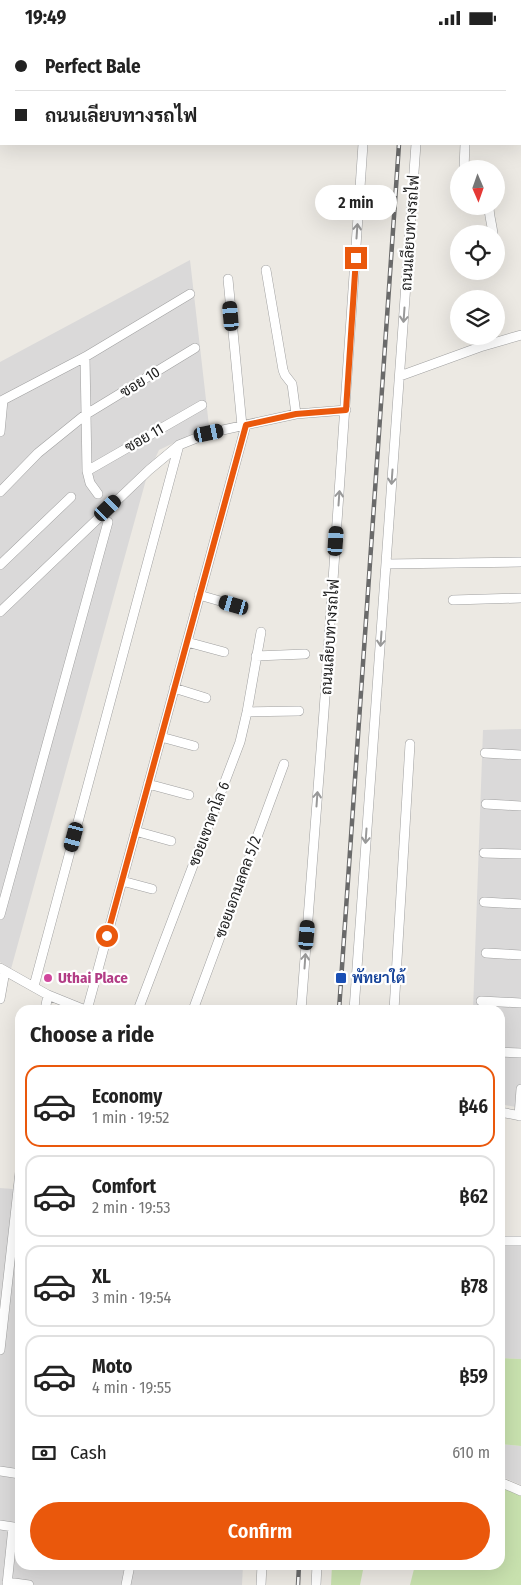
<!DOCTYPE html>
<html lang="en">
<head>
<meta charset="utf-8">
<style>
  :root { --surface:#fff; --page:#f6f6f6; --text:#222; --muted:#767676; --line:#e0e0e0; --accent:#ea580c }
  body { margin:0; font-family:"Fira Sans Condensed",Sarabun,sans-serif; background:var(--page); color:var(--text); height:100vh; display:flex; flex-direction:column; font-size:19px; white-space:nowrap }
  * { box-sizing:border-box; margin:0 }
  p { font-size:16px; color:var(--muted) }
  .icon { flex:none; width:28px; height:28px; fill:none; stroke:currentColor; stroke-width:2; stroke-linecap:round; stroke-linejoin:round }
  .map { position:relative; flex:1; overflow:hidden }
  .panel { position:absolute; left:15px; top:970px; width:490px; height:565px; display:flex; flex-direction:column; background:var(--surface); border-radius:15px; box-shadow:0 5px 20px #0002 }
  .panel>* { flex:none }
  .guide { position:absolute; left:0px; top:0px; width:521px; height:110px; box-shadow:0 5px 20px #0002; display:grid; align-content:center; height:110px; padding:0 15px; background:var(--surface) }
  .needle { width:32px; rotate:178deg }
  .fabs { position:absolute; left:450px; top:125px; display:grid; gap:10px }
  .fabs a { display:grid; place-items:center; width:55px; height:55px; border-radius:50%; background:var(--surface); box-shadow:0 5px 20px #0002; font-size:25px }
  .end { position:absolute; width:22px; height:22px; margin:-11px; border:6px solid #ea580c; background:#fff; box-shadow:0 0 0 2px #fff }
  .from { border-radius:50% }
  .bubble { position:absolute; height:35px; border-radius:18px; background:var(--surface); box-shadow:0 5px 20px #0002; font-size:16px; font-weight:600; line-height:35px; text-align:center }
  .car { position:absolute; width:15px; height:30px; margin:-15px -8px; border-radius:6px; box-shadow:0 0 4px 1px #0007; background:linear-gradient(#222 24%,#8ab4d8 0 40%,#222 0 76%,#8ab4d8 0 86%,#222 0) }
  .guide b { display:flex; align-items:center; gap:18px; height:48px; font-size:19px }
  .guide b+b { border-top:1px solid var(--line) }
  .guide i { width:12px; height:12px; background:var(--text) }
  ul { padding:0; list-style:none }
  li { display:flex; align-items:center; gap:15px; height:82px; margin:0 10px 8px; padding:0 5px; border:2px solid var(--line); border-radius:15px }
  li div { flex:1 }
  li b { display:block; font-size:19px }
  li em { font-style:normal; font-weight:600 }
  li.current { border-color:var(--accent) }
  li>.icon { width:45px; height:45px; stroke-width:1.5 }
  h2 { padding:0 15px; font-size:22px; line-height:60px }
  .pay { display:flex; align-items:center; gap:12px; height:55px; padding:0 15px; font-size:19px }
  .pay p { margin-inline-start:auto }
  .action { display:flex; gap:10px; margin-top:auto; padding:10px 15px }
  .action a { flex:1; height:58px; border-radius:30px; background:var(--accent); color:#fff; font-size:20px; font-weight:600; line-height:58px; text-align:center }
  .status { display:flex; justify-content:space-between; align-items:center; height:35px; padding:0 25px; background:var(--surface); direction:ltr }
  .status svg { height:14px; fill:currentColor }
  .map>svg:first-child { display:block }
  .residential { fill:#dad9d9 }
  .grass { fill:#c8e1ae }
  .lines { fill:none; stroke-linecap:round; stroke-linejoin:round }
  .minor-casing { stroke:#a0a0a0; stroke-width:10 }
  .minor { stroke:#fff; stroke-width:9 }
  .rail-casing { stroke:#6a6a6a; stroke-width:4.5 }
  .rail { stroke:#fff; stroke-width:2.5; stroke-dasharray:8; stroke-linecap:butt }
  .oneway { stroke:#999 }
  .route { stroke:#ea580c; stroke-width:6 }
  .hotel-dot { fill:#d1479c; stroke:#fff; stroke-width:2 }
  .transit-dot { fill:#1a4fb4; stroke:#fff; stroke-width:2 }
  .labels { text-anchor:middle; stroke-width:4.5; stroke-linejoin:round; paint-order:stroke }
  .street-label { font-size:15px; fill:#1c1c1c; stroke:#fff }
  .hotel-label { font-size:15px; font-weight:bold; fill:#b23c85; stroke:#fff; text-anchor:start }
  .transit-label { font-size:15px; font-weight:bold; fill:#164399; stroke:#fff; text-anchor:start }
</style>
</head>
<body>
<div class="status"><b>19:49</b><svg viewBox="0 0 49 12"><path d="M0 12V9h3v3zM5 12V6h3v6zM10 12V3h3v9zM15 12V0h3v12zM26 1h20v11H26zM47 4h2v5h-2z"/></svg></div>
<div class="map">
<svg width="521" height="1550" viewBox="0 0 521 1550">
  <rect width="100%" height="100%" fill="#ece9e3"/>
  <path class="residential" d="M190,225l19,166 -50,24 -12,26 -136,493 -11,-7v-600z
    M521,694v379l-21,-4v-94h-27l10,-280z
    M20,1109v247l-5,44 5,1v129h223l-1,20h-242v-397l13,1z
    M500,1209l21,2v113l-21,-1z
    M500,1409l21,2v39l-21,-9z"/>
  <path class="grass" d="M500,1323l21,1v87l-21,-2z
    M500,1450l21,10v90h-111l5,-20h85z
    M332,1530h32l-4,20h-29z"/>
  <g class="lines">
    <g class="minor-casing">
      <path id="minor" d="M370,1v-1
        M426,1v-1
        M520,32l1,1
        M520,56h1
        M0,83l1,-1
        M464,134l1,-25
        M489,171c0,10 3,18 4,28
        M266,235l17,100 2,5 7,9 4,30
        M228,244l14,147
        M85,322l2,114 3,12 8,11
        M400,341l80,-29 41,-12
        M0,397l3,-32 82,-43 105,-63
        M87,436l115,-66
        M0,457l38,-39 47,-38 110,-67
        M386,529l135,-2
        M0,530l71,-68
        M199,560l35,10
        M453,565l68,-2
        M0,577l149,-142 30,-25 30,-12 87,-19 50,-4
        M187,607l37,10
        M256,621l49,-2
        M174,653l32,10
        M247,677l52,-1
        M161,702l33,9
        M485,718l36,2
        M148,749l41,11
        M486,769l35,2
        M135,796l36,10
        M484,818l37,1
        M122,846l30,8
        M484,867l37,2
        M0,880l108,-393
        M486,918l35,2
        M0,933l48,27 37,15
        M34,951l145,-541
        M0,964l5,-28
        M481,966l40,2
        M45,975l3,-15
        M87,975l159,-585
        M138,975l102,-268 7,-30 14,-80
        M193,975l91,-246
        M301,975l23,-299 39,-567
        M354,975l62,-866
        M394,975l16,-266
        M500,1017l21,1
        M500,1077l21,4
        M519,1081l2,-27
        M500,1206h21
        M0,1315l20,-178
        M0,1436l20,3
        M500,1447l21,9
        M0,1490l20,3
        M7,1547l22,3
        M7,1550l6,-58
        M126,1550l4,-20
        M261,1550l1,-20
        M316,1550l1,-20"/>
    </g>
    <use href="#minor" class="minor"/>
    <g class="rail-casing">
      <path id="rail" d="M406,1l1,-1
        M339,975l60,-866
        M298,1550l1,-20"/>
    </g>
    <use href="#rail" class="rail"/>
  </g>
  <defs><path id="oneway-shaft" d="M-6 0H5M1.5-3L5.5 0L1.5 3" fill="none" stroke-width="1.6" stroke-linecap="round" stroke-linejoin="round" transform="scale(1.25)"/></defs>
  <g class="oneway">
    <use href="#oneway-shaft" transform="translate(357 196) rotate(-86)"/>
    <use href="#oneway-shaft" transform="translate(404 280) rotate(94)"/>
    <use href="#oneway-shaft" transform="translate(392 442) rotate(94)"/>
    <use href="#oneway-shaft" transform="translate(339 463) rotate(-86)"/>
    <use href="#oneway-shaft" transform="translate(381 604) rotate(94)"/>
    <use href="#oneway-shaft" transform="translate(317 764) rotate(-86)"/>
    <use href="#oneway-shaft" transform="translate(366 801) rotate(94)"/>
    <use href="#oneway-shaft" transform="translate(305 926) rotate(-86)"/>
  </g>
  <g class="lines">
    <path class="route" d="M107,901l139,-511 50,-11 50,-4 10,-152"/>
  </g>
  <circle class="hotel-dot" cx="48" cy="943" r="5"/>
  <rect class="transit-dot" x="335" y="937" width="12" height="12" rx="2.5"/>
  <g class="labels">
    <g class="street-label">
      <text transform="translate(410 198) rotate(-86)" y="5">ถนนเลียบทางรถไฟ</text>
      <text transform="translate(140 347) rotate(-32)" y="5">ซอย 10</text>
      <text transform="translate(144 403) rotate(-30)" y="5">ซอย 11</text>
      <text transform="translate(330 602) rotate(-86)" y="5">ถนนเลียบทางรถไฟ</text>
      <text transform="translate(209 789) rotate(-69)" y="5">ซอยเขาตาโล 6</text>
      <text transform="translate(238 852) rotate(-70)" y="5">ซอยเอกมลคล 5/2</text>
    </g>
    <g class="hotel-label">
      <text x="58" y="948">Uthai Place</text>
    </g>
    <g class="transit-label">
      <text x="352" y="948">พัทยาใต้</text>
    </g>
  </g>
</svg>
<div class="fabs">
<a><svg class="needle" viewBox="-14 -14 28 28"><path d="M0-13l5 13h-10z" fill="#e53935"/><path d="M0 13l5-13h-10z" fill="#767676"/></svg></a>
<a><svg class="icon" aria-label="locate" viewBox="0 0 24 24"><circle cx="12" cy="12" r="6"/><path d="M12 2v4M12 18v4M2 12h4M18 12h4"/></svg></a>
<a><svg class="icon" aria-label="layers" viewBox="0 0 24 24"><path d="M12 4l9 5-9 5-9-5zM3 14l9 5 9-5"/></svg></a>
</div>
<i class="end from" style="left:107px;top:901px"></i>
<i class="end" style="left:356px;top:223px"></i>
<div class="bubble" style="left:315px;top:150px;width:82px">2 min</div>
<i class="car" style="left:231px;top:281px;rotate:355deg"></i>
<i class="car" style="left:209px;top:398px;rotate:78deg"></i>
<i class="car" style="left:108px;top:473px;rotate:46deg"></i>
<i class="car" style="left:336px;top:506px;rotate:4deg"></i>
<i class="car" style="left:234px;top:570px;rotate:286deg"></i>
<i class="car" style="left:74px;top:802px;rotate:195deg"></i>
<i class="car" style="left:307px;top:900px;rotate:5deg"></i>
<div class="guide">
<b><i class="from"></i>Perfect Bale</b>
<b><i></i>ถนนเลียบทางรถไฟ</b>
</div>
<section class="panel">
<h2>Choose a ride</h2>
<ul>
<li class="current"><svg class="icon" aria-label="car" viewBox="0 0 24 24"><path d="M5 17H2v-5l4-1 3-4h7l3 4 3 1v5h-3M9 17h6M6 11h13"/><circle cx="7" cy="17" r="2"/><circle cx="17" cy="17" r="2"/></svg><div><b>Economy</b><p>1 min · 19:52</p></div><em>฿46</em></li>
<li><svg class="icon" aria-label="car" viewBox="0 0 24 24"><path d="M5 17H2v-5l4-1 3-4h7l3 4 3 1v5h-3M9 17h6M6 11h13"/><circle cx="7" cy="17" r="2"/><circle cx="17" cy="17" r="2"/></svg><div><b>Comfort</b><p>2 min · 19:53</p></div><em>฿62</em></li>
<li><svg class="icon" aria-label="car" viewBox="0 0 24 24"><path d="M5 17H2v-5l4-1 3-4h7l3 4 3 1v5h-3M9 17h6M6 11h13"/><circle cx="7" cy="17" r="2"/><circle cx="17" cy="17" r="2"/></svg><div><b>XL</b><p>3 min · 19:54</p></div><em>฿78</em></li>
<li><svg class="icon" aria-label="car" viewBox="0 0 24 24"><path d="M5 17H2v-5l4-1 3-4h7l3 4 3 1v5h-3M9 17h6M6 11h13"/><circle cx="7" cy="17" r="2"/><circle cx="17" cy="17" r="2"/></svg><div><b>Moto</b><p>4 min · 19:55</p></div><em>฿59</em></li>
</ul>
<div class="pay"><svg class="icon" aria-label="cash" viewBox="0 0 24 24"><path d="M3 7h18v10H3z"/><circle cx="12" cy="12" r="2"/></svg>Cash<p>610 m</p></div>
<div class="action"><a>Confirm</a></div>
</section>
</div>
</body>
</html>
